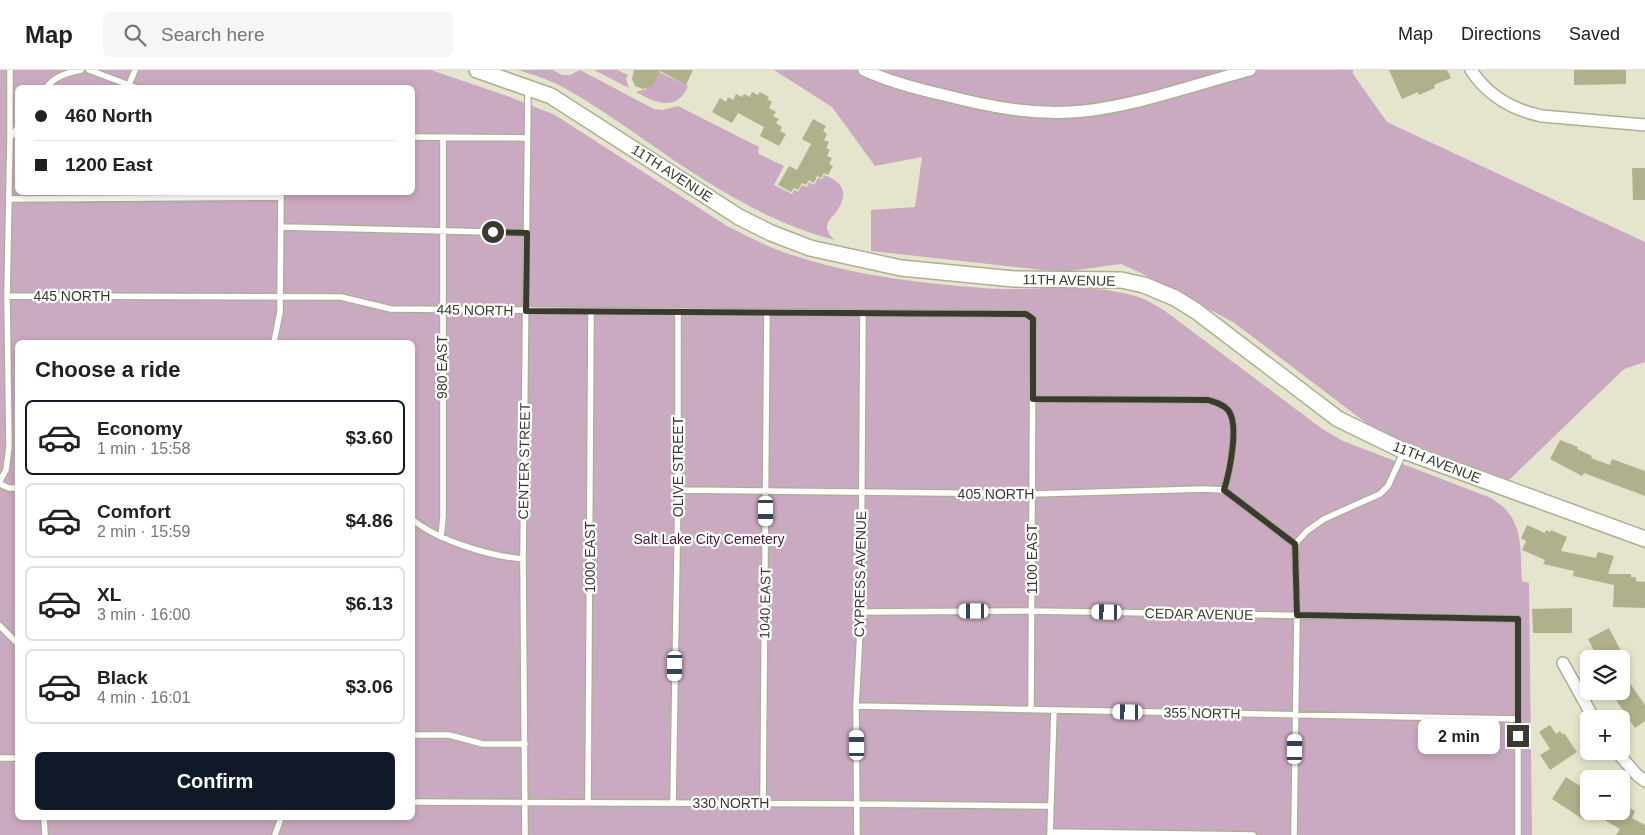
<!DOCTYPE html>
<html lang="en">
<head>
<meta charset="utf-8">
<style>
  :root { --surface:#fff; --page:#f6f6f6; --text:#202124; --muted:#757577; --line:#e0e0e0; --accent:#111827 }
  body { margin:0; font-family:Arial,sans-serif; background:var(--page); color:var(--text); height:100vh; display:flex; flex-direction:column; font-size:19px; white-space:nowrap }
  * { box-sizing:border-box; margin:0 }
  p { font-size:16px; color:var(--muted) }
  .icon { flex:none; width:28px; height:28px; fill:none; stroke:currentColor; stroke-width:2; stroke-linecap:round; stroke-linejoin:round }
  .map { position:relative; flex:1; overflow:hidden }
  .sheet { position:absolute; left:15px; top:270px; width:400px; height:480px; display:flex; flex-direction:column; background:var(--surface); border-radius:8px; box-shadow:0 2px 8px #0003 }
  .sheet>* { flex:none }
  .banner { position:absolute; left:15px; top:15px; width:400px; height:110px; border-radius:8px; box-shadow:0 2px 8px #0003; display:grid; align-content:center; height:110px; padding:0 20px; background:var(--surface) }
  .controls { position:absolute; left:1580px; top:580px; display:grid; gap:10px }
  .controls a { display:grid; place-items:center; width:50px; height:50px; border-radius:8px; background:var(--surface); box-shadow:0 2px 8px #0003; font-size:25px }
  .end { position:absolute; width:22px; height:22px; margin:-11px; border:6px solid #3a3a30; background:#fff; box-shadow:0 0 0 2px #fff }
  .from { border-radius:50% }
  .bubble { position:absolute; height:35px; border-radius:8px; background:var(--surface); box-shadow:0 2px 8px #0003; font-size:16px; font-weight:700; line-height:35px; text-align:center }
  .car { position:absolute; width:15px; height:30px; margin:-15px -8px; border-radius:6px; box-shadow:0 0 4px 1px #0007; background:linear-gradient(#fff 24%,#345 0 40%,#fff 0 76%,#345 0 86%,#fff 0) }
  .banner b { display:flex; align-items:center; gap:18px; height:48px; font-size:19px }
  .banner b+b { border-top:1px solid var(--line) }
  .banner i { width:12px; height:12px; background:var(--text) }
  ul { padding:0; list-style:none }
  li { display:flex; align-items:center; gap:15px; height:75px; margin:0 10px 8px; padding:0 10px; border:2px solid var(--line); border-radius:8px }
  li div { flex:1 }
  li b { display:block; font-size:19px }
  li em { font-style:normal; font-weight:700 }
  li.current { border-color:var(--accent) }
  li>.icon { width:45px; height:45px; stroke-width:1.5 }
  h2 { padding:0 20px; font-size:22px; line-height:60px }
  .button { display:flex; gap:10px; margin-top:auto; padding:10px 20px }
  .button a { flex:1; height:58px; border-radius:8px; background:var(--accent); color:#fff; font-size:20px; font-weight:700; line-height:58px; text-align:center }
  header { display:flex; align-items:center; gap:30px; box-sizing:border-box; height:70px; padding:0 25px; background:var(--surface); border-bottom:1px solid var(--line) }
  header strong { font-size:24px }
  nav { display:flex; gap:28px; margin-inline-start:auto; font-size:18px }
  .search { width:350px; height:45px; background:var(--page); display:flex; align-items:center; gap:12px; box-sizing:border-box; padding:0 18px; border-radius:8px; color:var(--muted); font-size:19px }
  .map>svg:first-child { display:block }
  .green { fill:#caaac0; fill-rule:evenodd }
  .building { fill:#b1b08c }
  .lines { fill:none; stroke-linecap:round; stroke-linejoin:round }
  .service-casing { stroke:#aead96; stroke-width:8 }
  .minor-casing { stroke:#aead96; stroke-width:14 }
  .tertiary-casing { stroke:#aead96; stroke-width:18 }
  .service { stroke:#fff; stroke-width:5.5 }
  .minor { stroke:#fff; stroke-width:11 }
  .tertiary { stroke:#fff; stroke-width:15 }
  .route { stroke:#3a3a30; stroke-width:6 }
  .labels { text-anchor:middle; stroke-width:4.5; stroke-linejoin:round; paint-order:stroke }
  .street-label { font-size:14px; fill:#3a3a30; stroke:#fff }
  .park-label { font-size:14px; fill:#431839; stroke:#fff }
</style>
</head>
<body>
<header>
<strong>Map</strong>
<div class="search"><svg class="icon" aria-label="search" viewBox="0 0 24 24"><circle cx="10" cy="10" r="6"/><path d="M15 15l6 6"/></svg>Search here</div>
<nav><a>Map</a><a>Directions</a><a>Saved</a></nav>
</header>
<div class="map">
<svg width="1645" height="765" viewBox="0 0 1645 765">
  <rect width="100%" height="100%" fill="#e5e5cd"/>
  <path class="green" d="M0,0h431l79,27 45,18 172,111c20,10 40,21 62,28 62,21 129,29 194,34 51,4 109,-7 158,10 8,3 16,8 24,13l156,117 22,13 148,57c5,4 11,7 15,12 18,19 14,47 16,71l7,2 3,252h-1532zM18,18h394v104h-394zM18,272h394v476h-394z
    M518,0h35l9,5h8l10,-5 74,39 9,1 15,-4 81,41 -1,5 1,2 25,12 -10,19 18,9 2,-4 4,2 4,-7 5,2 2,-5 5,3 4,-7 4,1 2,-4c19,7 25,17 13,36 -3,5 -10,9 -10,16 0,5 4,10 8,13 -61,-16 -114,-48 -166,-83 -33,-23 -66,-47 -101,-67 -15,-9 -33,-15 -50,-20z
    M594,0h23l11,5 -2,4 3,9z
    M774,0h579v4l34,48 258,120v120l-21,7 -115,111 -131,-48 -145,-110 -92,-49 -20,-9 -59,8 -191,-21v-41l44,-3 7,-50 -47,9 -43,-59z
    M657,1l31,15c-11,27 -34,16 -52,6l10,-3 1,-4z"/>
  <path class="building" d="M634,0h59l-7,15 -26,-14 -7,14 -10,4 -8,-3 -3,-7z
    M1389,0h58l4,8 -17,7 1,3 -16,7 -1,-3 -16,7z
    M1574,0h52v14l-52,1z
    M752,22l6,3 2,-3 9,5 -2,2 5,3 -3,6 7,4 -3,4 6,3 -3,4 6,4 -2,4 6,3 -7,12 -19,-10 4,-9 -26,-14 -6,10 -20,-11 8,-14 6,4 2,-5 5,3 3,-6 6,3 2,-3 6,3z
    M813,49l13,7 -3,5 4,3 -3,6 5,2 -3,6 4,2 -3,6 5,2 -3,6 4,2 -5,9 -4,-2 -3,5 -4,-2 -3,7 -5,-3 -3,5 -4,-2 -4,7 -4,-2 -3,4 -13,-7 11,-19 8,4 14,-26 -9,-5z
    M1632,98h13v32h-12z
    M1560,370l18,7 -1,2 15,7 -1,2 19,7 2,-6 33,12v25l-61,-23 -2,3 -32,-17z
    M1527,455l18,8 1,-3 4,2 1,-2 16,7 -6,14 35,7 2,-6 16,4 -6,18h23v3h5v4l9,1v26l-32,-1 1,-22 -41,-9 1,-5 -31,-7 2,-4 -23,-10 4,-9 -5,-3z
    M1572,538v25h-39l-1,-24z
    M1609,558l14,27 -8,4h-17l-10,-20z
    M1629,612l16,23v16l-10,7 -23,-34 4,-3h5v-4z
    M1550,655l6,9 4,-3 3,4 1,-2 13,19 -27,18 -10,-15 10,-6 -11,-17z
    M1566,707l23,15v21l-5,7 -32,-21z
    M1624,735l11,6 -3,7 13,7v10h-29l4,-6 -31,-18h32z"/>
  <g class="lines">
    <g class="service-casing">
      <path id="service" d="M89,0l48,18
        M129,15l6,-15
        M46,18c9,-12 21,-15 35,-18
        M11,67l7,-10
        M412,67l115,1
        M9,129l272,-2
        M281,157l246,6
        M7,226l334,1 50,12 635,5 7,5 -2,390
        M274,272l6,-30 1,-120
        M1033,329l175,1c7,2 15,4 20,10 12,14 1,64 -4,80
        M0,411l6,-11 3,-23 -2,-151 3,-157v-69
        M0,414l9,4h9
        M678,420l354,4 172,-5 20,1 71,54
        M412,449c26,22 78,37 111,40
        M441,467l2,-20v-380
        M1295,474l12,-13 17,-12 56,-25 8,-8 16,-35
        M861,542l170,-1 487,8v216
        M0,556l18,18
        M856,636l662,13
        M412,665h37l34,9h42
        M0,688h18
        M412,732l446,2 192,2
        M588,732l3,-491
        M673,733l5,-313v-178
        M763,733l4,-491
        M44,748l1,17
        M1050,762l203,3
        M275,765l6,-17
        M525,765l-2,-276 5,-469
        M857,765l-1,-129 5,-94 2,-299
        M1050,765l4,-125
        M1294,765l3,-220 -2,-71"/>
    </g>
    <g class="minor-casing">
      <path id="minor" d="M864,0c26,12 53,19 80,25 46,12 92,21 140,16 55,-6 112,-27 166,-41
        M1471,0c17,26 42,40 71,46l103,9
        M1563,593l31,56
        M1616,681l21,24 8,6"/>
    </g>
    <g class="tertiary-casing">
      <path id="tertiary" d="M477,0l74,26 188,121 32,16 39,15 91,20 113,11 107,1 23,5 31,13 21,13 142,108 66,32 241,88"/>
    </g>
    <use href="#service" class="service"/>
    <use href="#minor" class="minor"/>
    <use href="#tertiary" class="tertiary"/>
  </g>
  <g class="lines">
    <path class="route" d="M493,162l34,1 -1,78 500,3 7,5v80l175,1c7,2 15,4 20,10 12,14 1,64 -4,80l71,54 2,71 221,4v117"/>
  </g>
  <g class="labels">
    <g class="street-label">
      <text transform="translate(672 103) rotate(33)" y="5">11TH AVENUE</text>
      <text transform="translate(1069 210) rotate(1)" y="5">11TH AVENUE</text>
      <text x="72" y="231">445 NORTH</text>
      <text transform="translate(475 240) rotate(1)" y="5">445 NORTH</text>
      <text transform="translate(442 297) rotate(-90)" y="5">980 EAST</text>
      <text transform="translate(524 391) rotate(-89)" y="5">CENTER STREET</text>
      <text transform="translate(1437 392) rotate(21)" y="5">11TH AVENUE</text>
      <text transform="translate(678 397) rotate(-90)" y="5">OLIVE STREET</text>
      <text x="996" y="429">405 NORTH</text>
      <text transform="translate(590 487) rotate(-90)" y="5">1000 EAST</text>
      <text transform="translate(1032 489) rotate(-90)" y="5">1100 EAST</text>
      <text transform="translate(860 504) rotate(-89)" y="5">CYPRESS AVENUE</text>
      <text transform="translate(765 533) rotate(-89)" y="5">1040 EAST</text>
      <text transform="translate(1199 544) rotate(1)" y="5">CEDAR AVENUE</text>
      <text transform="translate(1202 643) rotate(1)" y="5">355 NORTH</text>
      <text x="731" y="738">330 NORTH</text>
    </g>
    <g class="park-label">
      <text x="709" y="474">Salt Lake City Cemetery</text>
    </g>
  </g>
</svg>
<div class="controls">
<a><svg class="icon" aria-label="layers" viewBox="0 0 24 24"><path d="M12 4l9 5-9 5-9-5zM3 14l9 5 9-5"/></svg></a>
<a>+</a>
<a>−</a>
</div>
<i class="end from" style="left:493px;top:162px"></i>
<i class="end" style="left:1518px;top:666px"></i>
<div class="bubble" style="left:1418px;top:649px;width:82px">2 min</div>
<i class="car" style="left:766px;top:441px;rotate:180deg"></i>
<i class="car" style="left:974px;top:541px;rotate:270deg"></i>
<i class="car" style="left:1107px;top:542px;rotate:271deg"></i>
<i class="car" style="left:675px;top:596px;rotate:181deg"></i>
<i class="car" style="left:1128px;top:642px;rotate:271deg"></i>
<i class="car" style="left:857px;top:675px;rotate:359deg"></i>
<i class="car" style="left:1295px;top:679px;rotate:1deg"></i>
<div class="banner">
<b><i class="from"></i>460 North</b>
<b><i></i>1200 East</b>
</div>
<section class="sheet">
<h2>Choose a ride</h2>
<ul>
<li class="current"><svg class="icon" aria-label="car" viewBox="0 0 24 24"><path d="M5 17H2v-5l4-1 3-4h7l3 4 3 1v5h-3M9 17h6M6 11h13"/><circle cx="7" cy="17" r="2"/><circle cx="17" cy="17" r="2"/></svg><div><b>Economy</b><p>1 min · 15:58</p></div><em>$3.60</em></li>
<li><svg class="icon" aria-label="car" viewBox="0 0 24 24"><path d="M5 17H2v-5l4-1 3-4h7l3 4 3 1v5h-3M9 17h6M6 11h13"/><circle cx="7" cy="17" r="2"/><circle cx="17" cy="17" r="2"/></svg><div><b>Comfort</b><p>2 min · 15:59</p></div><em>$4.86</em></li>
<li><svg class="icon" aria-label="car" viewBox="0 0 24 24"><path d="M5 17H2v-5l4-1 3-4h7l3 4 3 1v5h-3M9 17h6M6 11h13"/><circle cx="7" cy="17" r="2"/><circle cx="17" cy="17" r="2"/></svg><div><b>XL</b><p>3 min · 16:00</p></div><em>$6.13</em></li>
<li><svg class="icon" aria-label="car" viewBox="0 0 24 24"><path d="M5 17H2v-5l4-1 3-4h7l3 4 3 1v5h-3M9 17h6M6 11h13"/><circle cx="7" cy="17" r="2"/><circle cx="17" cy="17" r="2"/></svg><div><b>Black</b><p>4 min · 16:01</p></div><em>$3.06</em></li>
</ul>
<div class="button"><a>Confirm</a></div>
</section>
</div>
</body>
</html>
